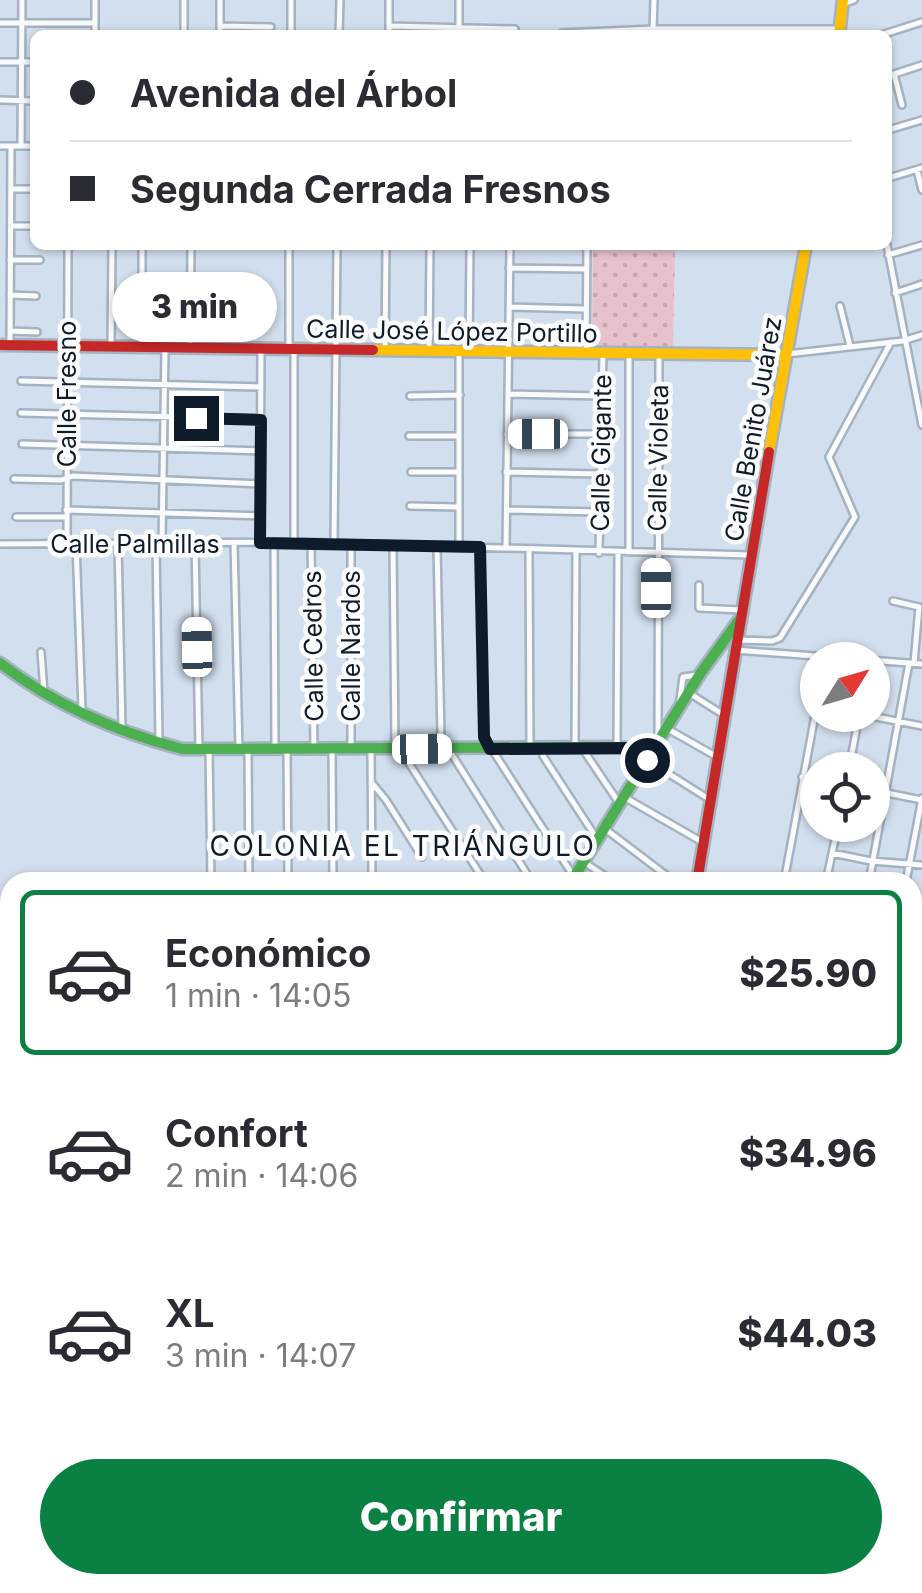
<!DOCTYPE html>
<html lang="es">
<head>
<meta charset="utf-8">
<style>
  :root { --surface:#fff; --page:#f2f2f3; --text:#2b2b33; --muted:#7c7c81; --line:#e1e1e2; --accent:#0b8043 }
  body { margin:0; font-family:Inter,sans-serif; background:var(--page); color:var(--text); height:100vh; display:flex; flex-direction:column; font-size:38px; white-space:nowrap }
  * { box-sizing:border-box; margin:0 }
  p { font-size:32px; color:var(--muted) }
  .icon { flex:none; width:55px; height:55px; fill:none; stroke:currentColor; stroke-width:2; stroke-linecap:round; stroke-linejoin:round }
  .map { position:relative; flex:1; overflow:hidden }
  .panel { position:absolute; left:0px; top:872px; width:922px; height:722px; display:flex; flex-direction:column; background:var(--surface); border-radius:30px 30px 0 0; box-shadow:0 2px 8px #0004 }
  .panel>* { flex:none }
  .hud { position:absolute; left:30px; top:30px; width:862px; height:220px; border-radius:15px; box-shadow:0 2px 8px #0004; display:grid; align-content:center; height:220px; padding:0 40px; background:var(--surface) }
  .needle { width:65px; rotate:53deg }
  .tools { position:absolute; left:800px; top:642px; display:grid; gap:20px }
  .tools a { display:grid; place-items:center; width:90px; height:90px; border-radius:50%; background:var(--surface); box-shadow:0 2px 8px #0004; font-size:50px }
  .end { position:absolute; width:45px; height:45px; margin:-22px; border:12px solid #0d1b2b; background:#fff; box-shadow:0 0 0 5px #fff }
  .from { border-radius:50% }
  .bubble { position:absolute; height:70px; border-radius:35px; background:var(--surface); box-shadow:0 2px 8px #0004; font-size:32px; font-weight:800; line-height:70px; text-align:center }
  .car { position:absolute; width:30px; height:60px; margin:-30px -15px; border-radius:12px; box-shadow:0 0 8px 2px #0007; background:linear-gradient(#fff 24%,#345 0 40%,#fff 0 76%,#345 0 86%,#fff 0) }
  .hud b { display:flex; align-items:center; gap:35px; height:95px; font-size:38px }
  .hud b+b { border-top:2px solid var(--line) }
  .hud i { width:25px; height:25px; background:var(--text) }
  ul { padding:18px 0 0; list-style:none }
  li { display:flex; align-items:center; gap:30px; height:165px; margin:0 20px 15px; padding:0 20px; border:5px solid transparent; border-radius:15px }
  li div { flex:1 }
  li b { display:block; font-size:38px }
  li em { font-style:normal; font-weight:800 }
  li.selected { border-color:var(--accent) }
  li>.icon { width:90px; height:90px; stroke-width:1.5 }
  .action { display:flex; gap:20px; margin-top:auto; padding:20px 40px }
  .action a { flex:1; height:115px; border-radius:60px; background:var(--accent); color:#fff; font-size:40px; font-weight:800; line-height:115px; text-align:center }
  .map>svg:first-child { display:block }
  .grass { fill:url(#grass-dots) }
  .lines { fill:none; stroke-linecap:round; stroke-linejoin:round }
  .street-casing { stroke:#a5b2c0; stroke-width:10 }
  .fast-casing { stroke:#a5b2c0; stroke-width:15 }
  .slow-casing { stroke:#a5b2c0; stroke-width:15 }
  .jam-casing { stroke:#a5b2c0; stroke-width:15 }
  .street { stroke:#f8fafc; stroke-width:5 }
  .fast { stroke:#4caf50; stroke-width:10 }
  .slow { stroke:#ffc107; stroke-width:10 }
  .jam { stroke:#c62828; stroke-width:10 }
  .route { stroke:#0d1b2b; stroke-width:12 }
  .labels { text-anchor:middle; stroke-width:9; stroke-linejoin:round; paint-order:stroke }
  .street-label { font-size:25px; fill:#0d1b2b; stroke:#fcfcfc }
  .neighbourhood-label { font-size:28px; letter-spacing:2.5px; fill:#0d1b2b; stroke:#fcfcfc }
</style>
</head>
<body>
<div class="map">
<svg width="922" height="1593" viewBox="0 0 922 1593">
  <defs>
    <pattern id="grass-dots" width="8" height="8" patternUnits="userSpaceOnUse" patternTransform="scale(2.5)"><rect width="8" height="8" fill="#e7c2ce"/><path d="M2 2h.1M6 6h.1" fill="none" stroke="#c5a6b1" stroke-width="1.8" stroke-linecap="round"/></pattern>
  </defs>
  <rect width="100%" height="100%" fill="#d2dfee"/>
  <path class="grass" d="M593,245h82l-2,104 -81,2z
    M0,1001l10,8v404l-10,2v-241l4,-27z"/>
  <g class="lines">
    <g class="street-casing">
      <path id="street" d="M843,4l11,-4
        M0,23h95
        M220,26l51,1
        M389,26l126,3
        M653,29l1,-29
        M562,33l91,-4h186
        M95,35v-35
        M184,35v-35
        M220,35v-35
        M291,35v-35
        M339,35l1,-35
        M389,35v-35
        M459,35v-35
        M881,35l41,-13
        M0,62h35
        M894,74l8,31
        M888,76l34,-11
        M0,100l35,1
        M888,130l34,-10
        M0,146h35
        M21,146l1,-146
        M917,170l5,20
        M888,178l34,-10
        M13,189h22
        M11,226h24
        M887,245l35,180
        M888,255l34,-10
        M10,260h30
        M509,268l77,1
        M895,293l27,-9
        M10,295l26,1
        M840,306l10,40
        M509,307l76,2
        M10,331l27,1
        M10,345l1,-199
        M190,346l1,-101
        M111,347l1,-102
        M142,347v-102
        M289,347v-102
        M385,350l1,-105
        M429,351l1,-106
        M459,352v195
        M469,352l1,-107
        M586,352l1,-107
        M629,353v199
        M787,354l116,-13 19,-6
        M21,381l240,6
        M508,394l93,2
        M410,396l50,-1
        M21,413l240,6
        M507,434h94
        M409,436h49
        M22,444l239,7
        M411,472h47
        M506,472l94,2
        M14,479l47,1 12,-4 187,8
        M410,506l48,1
        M66,510l195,6
        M507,510l92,2
        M16,517h50
        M294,541v-192
        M274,542l1,207
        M118,543l4,186
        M156,543l3,198
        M162,543l3,-194
        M234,543l5,207
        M260,543l1,-194
        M311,543l3,206
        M334,543l3,-298
        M0,544l294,-2 456,13
        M67,544l1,-299
        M76,544l6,166
        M195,544l4,206
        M393,545l2,202
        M437,546l4,191 91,145
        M480,547l4,190 90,140
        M506,548l4,-303
        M529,550l1,197
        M599,553l4,-200
        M699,585v23l42,2
        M893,601l26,6 -5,56
        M737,640l35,1 8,-3 75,-121 -26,-60 62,-115
        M735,650l187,14
        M41,652l3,40
        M689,693l38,24
        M679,706l4,-29 15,-2
        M866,715l56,11
        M666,728l53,30
        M658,740l1,-386
        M575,747l1,-196
        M617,747l1,-194
        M543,748v8l54,83
        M582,748l37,55
        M351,749v-205
        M400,749l85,133
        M209,750l2,132
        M287,750l1,132
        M332,750l1,132
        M371,750l1,132
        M248,751l1,131
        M647,760l65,41
        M849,770l10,-55
        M802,777l16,2
        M372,783l14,17 36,57
        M872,790l50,10
        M624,797l80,46
        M604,828l71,54
        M832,853l39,8 51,4
        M584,862l30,20
        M372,879h75
        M784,882l34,-183
        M826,882l12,-57
        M869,882l40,-219
        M906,882l16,-84
        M912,1034l8,-8 2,-13
        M912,1084l10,-10
        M912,1127l10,2
        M912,1218l10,33
        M912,1266l10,34
        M912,1313l10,30
        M912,1369l10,-4
        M912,1413l10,22
        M912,1442l10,-3
        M912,1467l10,-2
        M0,1485l7,-25
        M914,1494l8,29
        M0,1569l10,-28
        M912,1581l10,-4
        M74,1585l13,8
        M205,1585l15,8
        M286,1585l14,8
        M381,1585l14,8
        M467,1585l15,8
        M554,1585l15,8
        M699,1585l55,8
        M871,1585h27
        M18,1593l3,-8
        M45,1593l3,-8
        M98,1593l5,-8
        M402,1593l5,-8
        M538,1593l1,-8
        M779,1593l1,-8"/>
    </g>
    <g class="fast-casing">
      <path id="fast" d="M0,663c53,41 117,69 182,86l435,-2 35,4
        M571,882l129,-208 39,-54
        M161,1593l7,-8
        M589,1593l1,-8"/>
    </g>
    <g class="slow-casing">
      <path id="slow" d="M839,35l4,-35
        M373,350l413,5
        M769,452l37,-207
        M912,1207l10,1"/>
    </g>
    <g class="jam-casing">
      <path id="jam" d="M0,345l373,5
        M697,882l72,-430
        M912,1216l10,1
        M576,1593l2,-8"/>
    </g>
    <use href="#street" class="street"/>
    <use href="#fast" class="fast"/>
    <use href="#slow" class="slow"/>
    <use href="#jam" class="jam"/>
  </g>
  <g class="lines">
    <path class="route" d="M196,418l65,2 -1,123 220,4 4,190 6,12 154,-1 8,3 -5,9"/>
  </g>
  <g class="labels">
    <g class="street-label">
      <text transform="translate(452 331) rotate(1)" y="9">Calle José López Portillo</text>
      <text transform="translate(67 394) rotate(-90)" y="9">Calle Fresno</text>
      <text transform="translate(753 429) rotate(-80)" y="9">Calle Benito Juárez</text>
      <text transform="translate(601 453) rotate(-89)" y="9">Calle Gigante</text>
      <text transform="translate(658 458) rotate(-89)" y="9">Calle Violeta</text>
      <text x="135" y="553">Calle Palmillas</text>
      <text transform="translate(313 646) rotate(-91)" y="9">Calle Cedros</text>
      <text transform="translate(351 646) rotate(-90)" y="9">Calle Nardos</text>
    </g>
    <g class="neighbourhood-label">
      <text x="403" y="856">COLONIA EL TRIÁNGULO</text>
    </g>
  </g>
</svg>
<div class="tools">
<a><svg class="needle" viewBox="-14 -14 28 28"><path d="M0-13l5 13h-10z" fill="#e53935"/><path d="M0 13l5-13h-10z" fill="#7c7c81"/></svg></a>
<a><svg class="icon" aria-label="locate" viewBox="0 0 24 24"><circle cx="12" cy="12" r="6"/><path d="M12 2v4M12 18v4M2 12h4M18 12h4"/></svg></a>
</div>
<i class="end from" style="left:647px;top:760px"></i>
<i class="end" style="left:196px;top:418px"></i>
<div class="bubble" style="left:112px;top:272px;width:165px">3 min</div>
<i class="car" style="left:538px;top:434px;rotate:270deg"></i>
<i class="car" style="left:656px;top:588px;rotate:0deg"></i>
<i class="car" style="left:197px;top:647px;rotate:359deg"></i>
<i class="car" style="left:422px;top:749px;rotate:89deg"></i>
<div class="hud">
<b><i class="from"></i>Avenida del Árbol</b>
<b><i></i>Segunda Cerrada Fresnos</b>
</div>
<section class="panel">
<ul>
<li class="selected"><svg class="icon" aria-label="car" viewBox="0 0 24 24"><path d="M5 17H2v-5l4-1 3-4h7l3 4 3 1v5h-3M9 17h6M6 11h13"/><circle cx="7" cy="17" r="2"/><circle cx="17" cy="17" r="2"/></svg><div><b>Económico</b><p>1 min · 14:05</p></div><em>$25.90</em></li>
<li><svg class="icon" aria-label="car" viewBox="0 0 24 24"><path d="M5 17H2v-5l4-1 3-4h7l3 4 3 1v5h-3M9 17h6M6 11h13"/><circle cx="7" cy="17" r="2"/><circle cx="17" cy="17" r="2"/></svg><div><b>Confort</b><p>2 min · 14:06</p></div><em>$34.96</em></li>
<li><svg class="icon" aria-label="car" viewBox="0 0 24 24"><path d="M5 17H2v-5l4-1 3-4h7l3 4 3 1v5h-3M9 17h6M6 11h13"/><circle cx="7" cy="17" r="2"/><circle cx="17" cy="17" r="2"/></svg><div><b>XL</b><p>3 min · 14:07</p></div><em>$44.03</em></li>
</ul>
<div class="action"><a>Confirmar</a></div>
</section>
</div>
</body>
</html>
